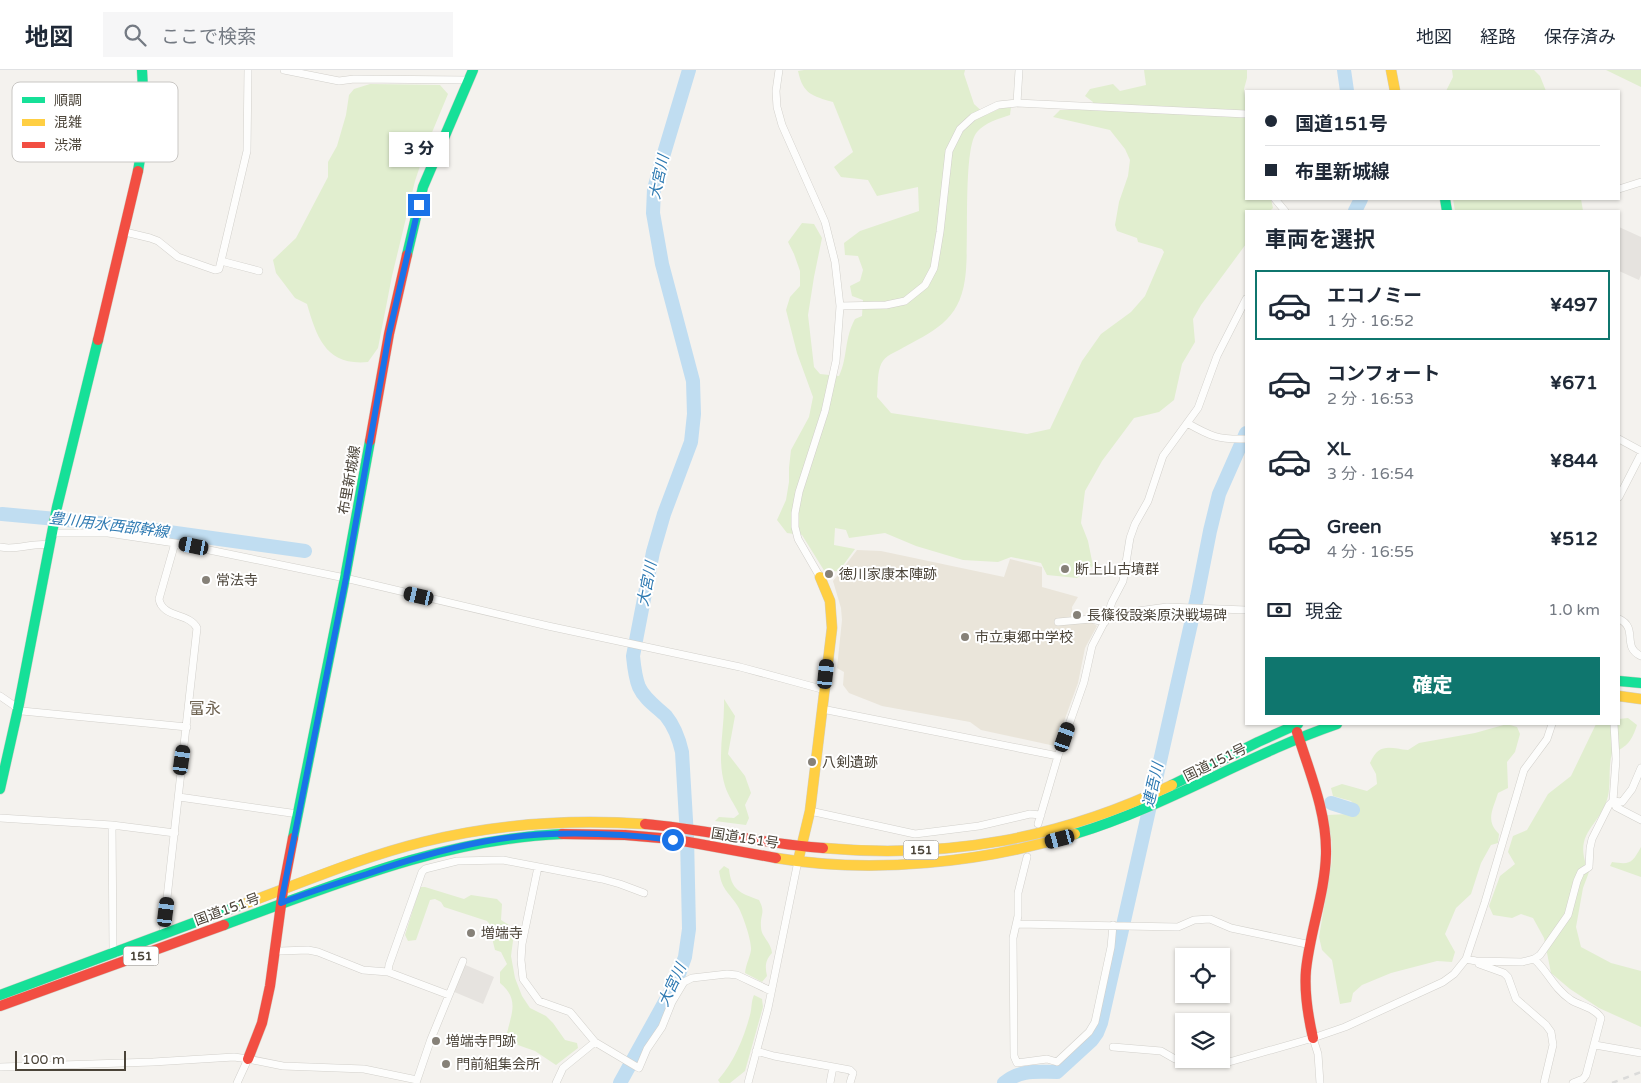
<!DOCTYPE html>
<html lang="ja">
<head>
<meta charset="utf-8">
<style>
  :root { --surface:#fff; --page:#f6f6f7; --text:#1f2937; --muted:#747a83; --line:#e0e1e3; --accent:#0f766e }
  body { margin:0; font-family:"Varela Round","Noto Sans JP",sans-serif; background:var(--page); color:var(--text); height:100vh; display:flex; flex-direction:column; font-size:19px; white-space:nowrap }
  * { box-sizing:border-box; margin:0 }
  p { font-size:16px; color:var(--muted) }
  .icon { flex:none; width:28px; height:28px; fill:none; stroke:currentColor; stroke-width:2; stroke-linecap:round; stroke-linejoin:round }
  .map { position:relative; flex:1; overflow:hidden }
  .sheet { position:absolute; left:1245px; top:140px; width:375px; height:515px; display:flex; flex-direction:column; background:var(--surface); border-radius:0px; box-shadow:0 1px 4px #0004 }
  .sheet>* { flex:none }
  .banner { position:absolute; left:1245px; top:20px; width:375px; height:110px; border-radius:0px; box-shadow:0 1px 4px #0004; display:grid; align-content:center; height:110px; padding:0 20px; background:var(--surface) }
  .fabs { position:absolute; left:1175px; top:878px; display:grid; gap:10px }
  .fabs a { display:grid; place-items:center; width:55px; height:55px; border-radius:0px; background:var(--surface); box-shadow:0 1px 4px #0004; font-size:25px }
  .scale { position:absolute; left:15px; bottom:12px; width:111px; box-sizing:border-box; padding-left:5px; border:2px solid #4b4439; border-top:0; font-size:14px; line-height:18px; white-space:nowrap; color:#4b4439; -webkit-text-stroke:4px #fff; paint-order:stroke }
  .end { position:absolute; width:22px; height:22px; margin:-11px; border:6px solid #1a73e8; background:#fff; box-shadow:0 0 0 2px #fff }
  .from { border-radius:50% }
  .bubble { position:absolute; height:35px; border-radius:0px; background:var(--surface); box-shadow:0 1px 4px #0004; font-size:16px; font-weight:800; line-height:35px; text-align:center }
  .car { position:absolute; width:15px; height:30px; margin:-15px -8px; border-radius:6px; box-shadow:0 0 4px 1px #0007; background:linear-gradient(#222 24%,#8ab4d8 0 40%,#222 0 76%,#8ab4d8 0 86%,#222 0) }
  .banner b { display:flex; align-items:center; gap:18px; height:48px; font-size:19px }
  .banner b+b { border-top:1px solid var(--line) }
  .banner i { width:12px; height:12px; background:var(--text) }
  ul { padding:0; list-style:none }
  li { display:flex; align-items:center; gap:15px; height:70px; margin:0 10px 8px; padding:0 10px; border:2px solid transparent; border-radius:0px }
  li div { flex:1 }
  li b { display:block; font-size:19px }
  li em { font-style:normal; font-weight:800 }
  li.active { border-color:var(--accent) }
  li>.icon { width:45px; height:45px; stroke-width:1.5 }
  h2 { padding:0 20px; font-size:22px; line-height:60px }
  .pay { display:flex; align-items:center; gap:12px; height:55px; padding:0 20px; font-size:19px }
  .pay p { margin-inline-start:auto }
  .cta { display:flex; gap:10px; margin-top:auto; padding:10px 20px }
  .cta a { flex:1; height:58px; border-radius:0px; background:var(--accent); color:#fff; font-size:20px; font-weight:800; line-height:58px; text-align:center }
  header { display:flex; align-items:center; gap:30px; box-sizing:border-box; height:70px; padding:0 25px; background:var(--surface); border-bottom:1px solid var(--line) }
  header strong { font-size:24px }
  nav { display:flex; gap:28px; margin-inline-start:auto; font-size:18px }
  .search { width:350px; height:45px; background:var(--page); display:flex; align-items:center; gap:12px; box-sizing:border-box; padding:0 18px; border-radius:0px; color:var(--muted); font-size:19px }
  .map>svg:first-child { display:block }
  .education { fill:#eae5da }
  .green { fill:#e1eecf }
  .parking { fill:#e6e3df }
  .lines { fill:none; stroke-linecap:round; stroke-linejoin:round }
  .river { stroke:#c0ddf1; stroke-width:14 }
  .street-casing { stroke:#d2d0cb; stroke-width:8 }
  .fast-casing { stroke:#d3cfc5; stroke-width:11 }
  .slow-casing { stroke:#d3cfc5; stroke-width:11 }
  .jam-casing { stroke:#d3cfc5; stroke-width:11 }
  .street { stroke:#fdfdfc; stroke-width:7 }
  .fast { stroke:#16e098; stroke-width:10 }
  .slow { stroke:#ffcf43; stroke-width:10 }
  .jam { stroke:#f24e42; stroke-width:10 }
  .rail { stroke:#dbdbda; stroke-width:2.5; stroke-dasharray:6 6; stroke-linecap:butt }
  .route { stroke:#1a73e8; stroke-width:6 }
  .poi-dot { fill:#868178; stroke:#fff; stroke-width:2 }
  .labels { text-anchor:middle; stroke-width:4; stroke-linejoin:round; paint-order:stroke }
  .shield { fill:#fff; stroke:#817c74; stroke-width:1 }
  .shield-label { font-size:12px; font-weight:bold; fill:#4b4439 }
  .street-label { font-size:14px; fill:#4b4439; stroke:#fff }
  .poi-label { font-size:14px; fill:#4b4439; stroke:#fff; text-anchor:start }
  .water-label { font-size:15px; font-style:italic; fill:#2e7ab2; stroke:#fff }
  .quarter-label { font-size:16px; fill:#6e6250; stroke:#fff }
  .key { fill:#fff; stroke:#c9c7c4; stroke-width:1 }
  .key-label { font-size:14px; fill:#4b4439 }
</style>
</head>
<body>
<header>
<strong>地図</strong>
<div class="search"><svg class="icon" aria-label="search" viewBox="0 0 24 24"><circle cx="10" cy="10" r="6"/><path d="M15 15l6 6"/></svg>ここで検索</div>
<nav><a>地図</a><a>経路</a><a>保存済み</a></nav>
</header>
<div class="map">
<svg width="1641" height="1013" viewBox="0 0 1641 1013">
  <rect width="100%" height="100%" fill="#f4f2ee"/>
  <path class="education" d="M857,480l24,1 123,26 6,-18 32,8v20l36,10 -6,10 1,15 17,-1 7,5 -12,22 -7,35 -23,63 -74,-16 -11,-8 -88,-16 -33,-13 -6,-8 1,-13 -7,-4 5,-48 -1,-12 -8,-27z"/>
  <path class="green" d="M804,0h161l-1,4 10,30 12,11 15,-7 10,-1 -1,8c-12,4 -24,7 -33,17 -15,17 -7,117 -12,147 -6,43 -32,52 -66,71 -8,4 -16,7 -19,17 -3,9 -2,21 -3,30l14,16 136,21 23,-5 32,-68 19,-27 30,-22 14,-16 19,-44 -2,-3 -24,-7 -1,-4 -20,-7 -2,-6 4,-23 9,-26 2,-16 -5,-11 -15,-19 -57,-13 7,-7h31l2,-8 -8,-6 5,-7 23,-5 7,7 26,-6 -2,-15h103v8l-3,11 2,19v91h25l2,9 -3,3h-24v33l-45,61 -8,14 2,23 -13,22 -8,36 -15,12 -25,6 -32,43 -17,30 -4,32 7,18 5,25 -16,12 -30,-3 -6,-12 -30,-6 -13,5 -35,-2 -47,-14 -31,-13 -36,5 -3,-8 -11,-2 -1,17 21,4 -16,22 -14,1 -23,-37 -15,-2 -10,-13 9,-20 3,-18v-14l2,-18 18,-33 4,-20 -16,-44 -11,-43 4,-13 10,-11v-15l-6,-17 -6,-12 14,-19 12,1 8,14 -8,39 -6,38 6,52 6,7 19,2c9,-19 5,-37 16,-57l7,-3 1,-16 -11,-4 -2,-10 10,-5 3,-11 -5,-14 -13,-1 -1,-12 16,-12 59,-20 -1,-24 -41,9 -9,-16 -27,-3 -7,-10 19,-15 -20,-50c-21,-6 -30,-8 -35,-31z
    M1452,0h82l6,6 6,15h-100l7,-14z
    M1606,0h35v17z
    M370,14l70,1 8,9 -20,48 -13,39 -23,95 -14,72 -10,14c-42,4 -51,-24 -61,-58l-12,-6 -19,-25 -3,-13 23,-22 32,-61v-15l9,-16 9,-31 3,-20 5,-6z
    M1453,129h128l2,12h-128z
    M724,629l11,17 -7,38 17,22 6,17 -6,12 4,13 -3,7 -31,-4 4,-4 15,1 5,-4c-4,-9 -11,-18 -14,-28 -9,-29 0,-57 -1,-87z
    M1628,648l9,7c-5,15 -9,22 -25,28 -4,15 -1,30 -4,43 -8,32 -37,36 -19,76l-6,16 -7,39 5,20 30,16 30,8v56l-42,-19 -29,-19 -19,-16 -7,-35 -11,-20 -12,-4 -9,4 -19,-3 -4,-9 11,-30 15,-12 -7,-12 5,-16 14,-6 21,-36 23,-18 25,-52h23v-5z
    M1507,654l10,3 3,7 -5,18 -8,10 1,26 -10,5c-5,17 -13,27 1,41l-1,9 -7,2 -10,18 -10,31 -15,14 -11,26 10,18 -3,10 -15,-1 -46,12 -29,12 -9,8 -2,9 -11,2 -8,-44 -10,-10 -3,-13 13,-77v-17l-5,-28 22,-1 8,-5 -6,-8 -18,-5 -2,-8 11,-4 25,7 10,-7 -1,-10 -6,-11c9,-21 20,-15 38,-13l11,-7 56,-10z
    M1641,777v30l-31,-11 2,-4c19,3 20,1 29,-15z
    M724,796l5,3c2,21 11,24 30,31 7,13 1,14 2,27 0,10 10,15 11,26 -7,7 -7,14 -5,23l-5,6 -17,-9c1,-9 5,-16 6,-23 1,-9 -9,-38 -14,-45 -10,-15 -15,-15 -18,-34z
    M420,817h5l39,12 7,-4 26,4 5,5 -1,16 8,5 5,8 -3,23 4,22 7,18 8,12 16,8 7,7 12,17 12,3 1,5 -22,17 -21,-14 -23,-8 -5,-10c5,-21 12,-34 -7,-50v-11l7,-8 -6,-12 -6,-2 -2,-8v-14l-6,-7 -43,-14 -3,-5 -6,-3 -5,1 -14,40 -8,1 -3,-6z
    M754,925l8,4 1,8 -18,64 -15,12h-10l-2,-3c16,-18 26,-42 32,-65 2,-7 1,-13 4,-20z"/>
  <path class="parking" d="M1619,157l22,10v38l-2,5 -20,-9z
    M463,894l31,13 -11,27 -31,-13z"/>
  <g class="lines">
    <path class="river" d="M1344,0l3,21
      M1355,141l6,-12
      M2,444l109,10 194,27
      M1331,733l22,7
      M620,1013l57,-103 8,-23 4,-28 -2,-92 -5,-85c-3,-13 -7,-25 -16,-36 -9,-9 -21,-16 -27,-29 -4,-10 -5,-21 -6,-31l20,-104 11,-38 27,-72 3,-28 -1,-33 -31,-117 -9,-51 1,-24 8,-29 27,-90
      M1004,1013c17,-14 33,-11 53,-11l35,-32 5,-7 4,-10 96,-426 13,-66 9,-37 27,-61"/>
    <g class="street-casing">
      <path id="street" d="M284,0l55,11 15,-2 114,1
        M779,0l-3,21 1,16 5,18 43,97 10,40 5,44 -4,55 -11,50 -26,81 -4,21v14l3,12 22,38
        M1017,33l2,-33
        M1619,119l22,-7
        M1275,129l10,12
        M125,162l25,6 8,3 20,16 37,13 4,-1 2,-8 38,10
        M221,191l26,-110 1,-81
        M840,236l46,-1 19,-4 20,-16 9,-17 6,-36 9,-81 11,-22 13,-12 25,-12 19,-2 229,11
        M1187,353c23,13 31,17 59,16
        M1619,369l22,12
        M1619,427l22,-43
        M51,463h57l67,10 170,35 203,48 192,41 85,23
        M0,477c16,4 33,-5 49,-2
        M1109,543l7,1 51,-7 79,3
        M1619,549c20,9 2,28 22,37
        M1058,552l33,-3 14,3
        M0,626l22,15 165,16
        M822,639l236,47
        M1614,654l2,35 -3,42 3,6 25,13
        M179,727l119,17
        M810,741l105,23 64,-8 51,-12 11,1
        M0,748l112,7 63,8
        M1038,754l20,-68 26,-74 8,-36 14,-27 6,-17 11,-21 7,-43 5,-14 13,-23 15,-45 35,-48 19,-52 29,-57
        M112,755l1,124 4,4
        M1027,787l-9,36v23l-5,22 1,118 3,7 30,-4 10,3 32,-30 6,-10 16,-75 2,-22
        M538,797l-16,77 -1,16 2,19 16,22 31,11 25,30 42,25 2,1 8,-19 15,-22 10,-25 12,-20 8,-4 35,-4 10,1 34,16
        M1017,854l161,3 16,-7 16,-1 21,9 80,17
        M163,864l34,-306c-7,-15 -35,-10 -38,-29l16,-56
        M275,879l5,2 28,-1 10,2 45,18 25,2 61,23
        M1466,889l10,2 46,1 12,-3 6,-4 28,-40 9,-34 4,-9 8,-5 1,-19 2,-9 17,-34 4,-4 9,1 10,-13 9,-21
        M1534,889c14,12 19,29 37,41 10,6 24,8 30,18l-15,57 -3,4 -10,4
        M1479,894l25,9 4,4 8,22 30,26 5,7 2,13 -9,38
        M388,902l1,-7 33,-93 3,-3 32,-8 46,-1 99,19 18,5 24,9
        M1313,968l5,16 2,29
        M1595,975l46,8
        M1113,977l48,4 14,8 16,3h38l84,-24 32,-11 98,-45 11,-8 12,-15 19,-57 39,-132 23,-31 5,-15
        M756,981l18,5 76,14 3,3 -3,10
        M0,997l153,-5 81,-5 14,2 35,7 81,3 53,11
        M237,1013l11,-24
        M416,1013l15,-44 32,-78
        M556,1013l7,-15 32,-26
        M748,1013l20,-75 30,-147
        M830,1013l3,-16"/>
    </g>
    <g class="fast-casing">
      <path id="fast" d="M138,101l7,-42 -3,-59
        M1445,129l2,12
        M407,185l16,-68 50,-117
        M1619,611l22,2
        M1172,715l86,-43 40,-18
        M0,719l18,-80 39,-202 41,-167
        M1075,764c92,-28 172,-79 262,-110
        M293,768l52,-260 25,-137
        M224,855c110,-40 219,-86 338,-91
        M0,925l244,-91"/>
    </g>
    <g class="slow-casing">
      <path id="slow" d="M1391,0l4,21
        M1619,626l22,3
        M823,778c125,11 236,-9 349,-63
        M776,788c96,16 207,5 299,-24
        M798,791l12,-50 22,-183 -2,-27 -10,-24
        M244,834c60,-22 118,-47 179,-62 72,-18 148,-23 222,-18"/>
    </g>
    <g class="jam-casing">
      <path id="jam" d="M98,270l40,-169
        M370,371l19,-107 18,-79
        M1297,662c12,39 30,80 29,122 -1,39 -16,77 -20,116 -2,23 2,46 7,68
        M645,754c60,5 118,20 178,24
        M562,764l63,1 47,4 104,19
        M0,936l224,-81
        M248,989l14,-36 8,-37 13,-96 10,-52"/>
    </g>
    <use href="#street" class="street"/>
    <use href="#fast" class="fast"/>
    <use href="#slow" class="slow"/>
    <use href="#jam" class="jam"/>
    <path class="rail" d="M1612,1013l29,-11"/>
  </g>
  <g class="lines">
    <path class="route" d="M419,135l-30,129 -43,244 -65,325c28,-11 57,-20 86,-29 43,-15 87,-28 132,-35 58,-9 116,-6 174,1"/>
  </g>
  <g class="poi-dot">
    <circle cx="1065" cy="499" r="5"/>
    <circle cx="829" cy="504" r="5"/>
    <circle cx="206" cy="510" r="5"/>
    <circle cx="1077" cy="545" r="5"/>
    <circle cx="965" cy="567" r="5"/>
    <circle cx="812" cy="692" r="5"/>
    <circle cx="471" cy="863" r="5"/>
    <circle cx="436" cy="971" r="5"/>
    <circle cx="446" cy="994" r="5"/>
  </g>
  <g class="labels">
    <g class="shield">
      <rect x="903.5" y="770.5" width="35" height="19" rx="4"/>
      <rect x="123.5" y="876.5" width="35" height="19" rx="4"/>
    </g>
    <g class="shield-label">
      <text x="921" y="784">151</text>
      <text x="141" y="890">151</text>
    </g>
    <g class="street-label">
      <text transform="translate(349 410) rotate(-80)" y="5">布里新城線</text>
      <text transform="translate(1215 692) rotate(-26)" y="5">国道151号</text>
      <text transform="translate(745 768) rotate(9)" y="5">国道151号</text>
      <text transform="translate(227 839) rotate(-20)" y="5">国道151号</text>
    </g>
    <g class="poi-label">
      <text x="1075" y="504">断上山古墳群</text>
      <text x="839" y="509">徳川家康本陣跡</text>
      <text x="216" y="515">常法寺</text>
      <text x="1087" y="550">長篠役設楽原決戦場碑</text>
      <text x="975" y="572">市立東郷中学校</text>
      <text x="822" y="697">八剣遺跡</text>
      <text x="481" y="868">増端寺</text>
      <text x="446" y="976">増端寺門跡</text>
      <text x="456" y="999">門前組集会所</text>
    </g>
    <g class="water-label">
      <text transform="translate(659 107) rotate(-78)" y="5">大宮川</text>
      <text transform="translate(109 455) rotate(7)" y="5">豊川用水西部幹線</text>
      <text transform="translate(647 514) rotate(-79)" y="5">大宮川</text>
      <text transform="translate(1153 715) rotate(-77)" y="5">連吾川</text>
      <text transform="translate(672 915) rotate(-65)" y="5">大宮川</text>
    </g>
    <g class="quarter-label">
      <text x="205" y="644">富永</text>
    </g>
  </g>
  <rect x="12" y="12" width="166" height="80" rx="8" class="key"/>
  <rect x="22" y="27" width="23" height="6" fill="#16e098"/>
  <rect x="22" y="49" width="23" height="7" fill="#ffcf43"/>
  <rect x="22" y="72" width="23" height="6" fill="#f24e42"/>
  <g class="key-label">
    <text x="54" y="35">順調</text>
    <text x="54" y="57">混雑</text>
    <text x="54" y="80">渋滞</text>
  </g>
</svg>
<div class="fabs">
<a><svg class="icon" aria-label="locate" viewBox="0 0 24 24"><circle cx="12" cy="12" r="6"/><path d="M12 2v4M12 18v4M2 12h4M18 12h4"/></svg></a>
<a><svg class="icon" aria-label="layers" viewBox="0 0 24 24"><path d="M12 4l9 5-9 5-9-5zM3 14l9 5 9-5"/></svg></a>
</div>
<div class="scale">100 m</div>
<i class="end from" style="left:673px;top:770px"></i>
<i class="end" style="left:419px;top:135px"></i>
<div class="bubble" style="left:389px;top:62px;width:60px">3 分</div>
<i class="car" style="left:194px;top:476px;rotate:282deg"></i>
<i class="car" style="left:419px;top:526px;rotate:283deg"></i>
<i class="car" style="left:826px;top:604px;rotate:6deg"></i>
<i class="car" style="left:1065px;top:667px;rotate:19deg"></i>
<i class="car" style="left:182px;top:690px;rotate:8deg"></i>
<i class="car" style="left:1060px;top:769px;rotate:255deg"></i>
<i class="car" style="left:166px;top:842px;rotate:7deg"></i>
<div class="banner">
<b><i class="from"></i>国道151号</b>
<b><i></i>布里新城線</b>
</div>
<section class="sheet">
<h2>車両を選択</h2>
<ul>
<li class="active"><svg class="icon" aria-label="car" viewBox="0 0 24 24"><path d="M5 17H2v-5l4-1 3-4h7l3 4 3 1v5h-3M9 17h6M6 11h13"/><circle cx="7" cy="17" r="2"/><circle cx="17" cy="17" r="2"/></svg><div><b>エコノミー</b><p>1 分 · 16:52</p></div><em>¥497</em></li>
<li><svg class="icon" aria-label="car" viewBox="0 0 24 24"><path d="M5 17H2v-5l4-1 3-4h7l3 4 3 1v5h-3M9 17h6M6 11h13"/><circle cx="7" cy="17" r="2"/><circle cx="17" cy="17" r="2"/></svg><div><b>コンフォート</b><p>2 分 · 16:53</p></div><em>¥671</em></li>
<li><svg class="icon" aria-label="car" viewBox="0 0 24 24"><path d="M5 17H2v-5l4-1 3-4h7l3 4 3 1v5h-3M9 17h6M6 11h13"/><circle cx="7" cy="17" r="2"/><circle cx="17" cy="17" r="2"/></svg><div><b>XL</b><p>3 分 · 16:54</p></div><em>¥844</em></li>
<li><svg class="icon" aria-label="car" viewBox="0 0 24 24"><path d="M5 17H2v-5l4-1 3-4h7l3 4 3 1v5h-3M9 17h6M6 11h13"/><circle cx="7" cy="17" r="2"/><circle cx="17" cy="17" r="2"/></svg><div><b>Green</b><p>4 分 · 16:55</p></div><em>¥512</em></li>
</ul>
<div class="pay"><svg class="icon" aria-label="cash" viewBox="0 0 24 24"><path d="M3 7h18v10H3z"/><circle cx="12" cy="12" r="2"/></svg>現金<p>1.0 km</p></div>
<div class="cta"><a>確定</a></div>
</section>
</div>
</body>
</html>
